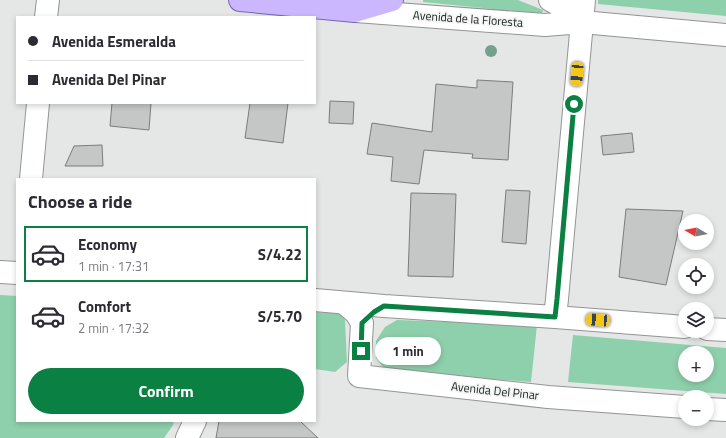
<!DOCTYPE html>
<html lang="en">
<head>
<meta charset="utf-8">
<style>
  :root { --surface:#fff; --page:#f7f7f7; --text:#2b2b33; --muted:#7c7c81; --line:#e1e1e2; --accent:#0b8043 }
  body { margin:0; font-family:"Titillium Web",sans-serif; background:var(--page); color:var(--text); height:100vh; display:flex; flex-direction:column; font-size:15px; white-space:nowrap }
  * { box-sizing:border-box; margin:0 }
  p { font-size:13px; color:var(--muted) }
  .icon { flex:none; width:22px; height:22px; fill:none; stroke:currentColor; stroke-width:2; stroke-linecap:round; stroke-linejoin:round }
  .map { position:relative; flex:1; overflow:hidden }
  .panel { position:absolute; left:16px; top:178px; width:300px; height:244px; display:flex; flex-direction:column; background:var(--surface); border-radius:0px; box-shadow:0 2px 6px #0003 }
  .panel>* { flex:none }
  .banner { position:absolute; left:16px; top:16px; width:300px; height:88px; border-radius:0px; box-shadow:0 2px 6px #0003; display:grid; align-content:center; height:88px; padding:0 12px; background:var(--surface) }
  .needle { width:26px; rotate:279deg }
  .tools { position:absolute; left:678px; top:214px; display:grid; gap:8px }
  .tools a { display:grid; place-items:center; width:36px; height:36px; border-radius:50%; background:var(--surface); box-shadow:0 2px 6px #0003; font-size:20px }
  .end { position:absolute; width:18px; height:18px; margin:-9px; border:5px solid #0b8043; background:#fff; box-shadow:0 0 0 2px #fff }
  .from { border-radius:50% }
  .bubble { position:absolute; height:28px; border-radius:14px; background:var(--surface); box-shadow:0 2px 6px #0003; font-size:13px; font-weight:700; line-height:28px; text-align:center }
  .car { position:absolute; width:12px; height:24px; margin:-12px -6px; border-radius:5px; box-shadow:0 0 3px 1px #0007; background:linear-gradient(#f5c518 24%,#345 0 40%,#f5c518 0 76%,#345 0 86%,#f5c518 0) }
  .banner b { display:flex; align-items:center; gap:14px; height:38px; font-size:15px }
  .banner b+b { border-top:1px solid var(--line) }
  .banner i { width:10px; height:10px; background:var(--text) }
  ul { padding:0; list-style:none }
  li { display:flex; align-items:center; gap:12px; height:56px; margin:0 8px 6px; padding:0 4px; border:2px solid transparent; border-radius:0px }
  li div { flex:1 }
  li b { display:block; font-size:15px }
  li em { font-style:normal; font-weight:700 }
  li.current { border-color:var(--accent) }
  li>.icon { width:36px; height:36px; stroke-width:1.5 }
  h2 { padding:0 12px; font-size:18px; line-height:48px }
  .action { display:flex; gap:8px; margin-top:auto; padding:8px 12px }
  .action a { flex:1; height:46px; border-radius:24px; background:var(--accent); color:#fff; font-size:16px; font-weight:700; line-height:46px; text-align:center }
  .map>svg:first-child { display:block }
  .green { fill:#8ed0ab; fill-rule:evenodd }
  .building { fill:#c4c7c5; stroke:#7a7d7b }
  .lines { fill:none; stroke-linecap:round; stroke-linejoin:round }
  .minor-casing { stroke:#929593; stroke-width:24 }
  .major-casing { stroke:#7964b0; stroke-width:24 }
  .minor { stroke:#fff; stroke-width:22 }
  .major { stroke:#cbb7fd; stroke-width:22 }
  .tree { fill:#74a18c }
  .route { stroke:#0b8043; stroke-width:5 }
  .labels { text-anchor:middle; stroke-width:3.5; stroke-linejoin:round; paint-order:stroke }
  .street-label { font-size:12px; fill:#232424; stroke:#f1f5f3 }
</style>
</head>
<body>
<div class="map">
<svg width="726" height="438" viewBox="0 0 726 438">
  <rect width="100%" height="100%" fill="#e4e7e5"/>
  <path class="green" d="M423,0h95l25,10 -1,4 -119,-12z
    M598,0h128v16l-128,-12z
    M0,295l17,1v125h157l-1,4 -9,13h-164z
    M315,312l25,1 5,7 2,42 -12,10 -20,-3z
    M397,320l140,5 -6,57 -145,-11 -10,-13v-17l9,-14z
    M573,335l153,13v46l-158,-12zM685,353h22v22h-22z"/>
  <path class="building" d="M477,80l36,2 -5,78 -36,-2 1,-4 -49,-4 -5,34 -28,-3 2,-24 -26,-3 5,-31 60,9 4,-48 41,4z
    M330,101l24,1 -1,22 -24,-1z
    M112,103h39l-2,27 -39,-4z
    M250,103h38l-5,40 -38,-5z
    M632,133l2,19 -31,3 -2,-19z
    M102,145l1,21h-38l9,-20z
    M506,190l24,1 -4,53 -24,-2z
    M411,193l45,1 -3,83 -45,-1z
    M626,209l57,2 -17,74 -47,-8z
    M219,421h81l18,17h-102z"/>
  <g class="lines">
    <g class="minor-casing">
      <path id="minor" d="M550,0l18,10 14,12
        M356,11l189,14 37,-3 144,13
        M46,17l2,-17
        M31,179l7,-76
        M0,272l17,1
        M315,300l69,6 171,11 130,10
        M344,303l12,10 6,10 -3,53 189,21 137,10
        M555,317l2,-18 27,-299
        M707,329l19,1
        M707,409l19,1
        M187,438l8,-17"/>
    </g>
    <g class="major-casing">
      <path id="major" d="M240,0l115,11 37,-11"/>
    </g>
    <use href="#minor" class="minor"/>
    <use href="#major" class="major"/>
  </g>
  <circle class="tree" cx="491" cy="51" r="6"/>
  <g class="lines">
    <path class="route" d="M361,351l1,-28 12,-11 10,-6 171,11 2,-18 17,-195"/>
  </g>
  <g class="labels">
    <g class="street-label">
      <text transform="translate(468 19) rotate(4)" y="4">Avenida de la Floresta</text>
      <text transform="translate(495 391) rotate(6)" y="4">Avenida Del Pinar</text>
    </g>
  </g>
</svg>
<div class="tools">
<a><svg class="needle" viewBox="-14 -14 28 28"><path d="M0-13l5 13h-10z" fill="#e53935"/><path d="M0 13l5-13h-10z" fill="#7c7c81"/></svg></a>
<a><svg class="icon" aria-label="locate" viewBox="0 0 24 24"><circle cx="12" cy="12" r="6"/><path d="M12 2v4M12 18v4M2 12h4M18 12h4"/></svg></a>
<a><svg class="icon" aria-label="layers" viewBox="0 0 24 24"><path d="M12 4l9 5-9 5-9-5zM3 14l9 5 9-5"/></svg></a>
<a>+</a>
<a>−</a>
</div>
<i class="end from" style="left:574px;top:104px"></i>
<i class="end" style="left:361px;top:351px"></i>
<div class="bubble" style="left:375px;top:337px;width:66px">1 min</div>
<i class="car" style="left:577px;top:74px;rotate:185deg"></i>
<i class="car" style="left:598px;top:320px;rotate:274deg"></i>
<div class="banner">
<b><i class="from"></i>Avenida Esmeralda</b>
<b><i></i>Avenida Del Pinar</b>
</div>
<section class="panel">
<h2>Choose a ride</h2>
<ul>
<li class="current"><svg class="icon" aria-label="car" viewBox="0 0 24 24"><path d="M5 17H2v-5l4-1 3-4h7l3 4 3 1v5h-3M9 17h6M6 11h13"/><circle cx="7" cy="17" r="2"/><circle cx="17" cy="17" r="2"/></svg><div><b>Economy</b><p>1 min · 17:31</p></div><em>S/4.22</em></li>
<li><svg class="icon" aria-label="car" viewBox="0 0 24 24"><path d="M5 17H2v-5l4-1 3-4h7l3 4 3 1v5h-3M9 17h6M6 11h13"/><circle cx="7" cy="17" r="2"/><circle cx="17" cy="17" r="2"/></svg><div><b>Comfort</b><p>2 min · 17:32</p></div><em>S/5.70</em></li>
</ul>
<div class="action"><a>Confirm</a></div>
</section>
</div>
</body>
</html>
